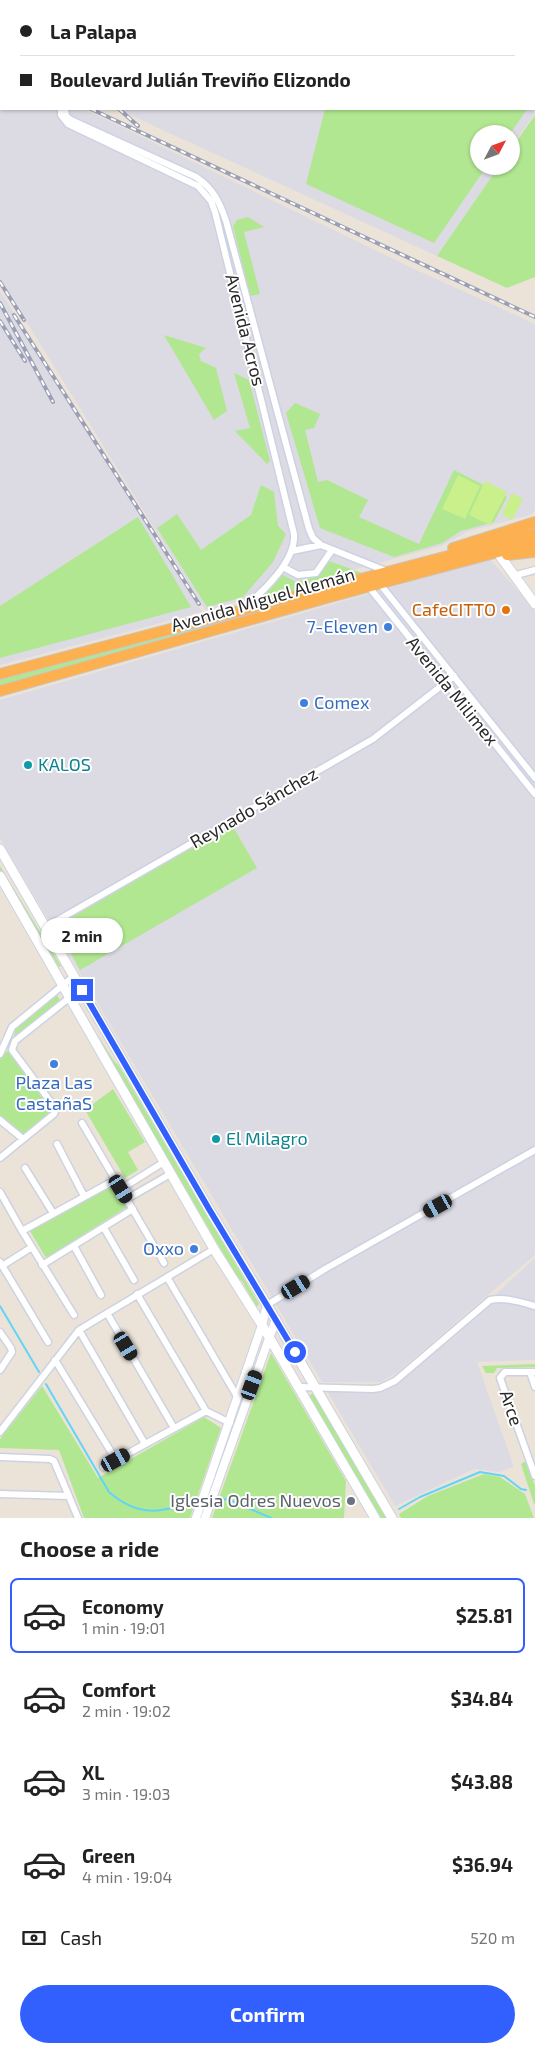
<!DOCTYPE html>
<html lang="en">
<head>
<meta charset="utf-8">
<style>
  :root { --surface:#fff; --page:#f2f2f2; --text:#222; --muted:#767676; --line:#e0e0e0; --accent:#3260ff }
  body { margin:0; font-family:"Exo 2",sans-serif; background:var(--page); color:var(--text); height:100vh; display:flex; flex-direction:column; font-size:19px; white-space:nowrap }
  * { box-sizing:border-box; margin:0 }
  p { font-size:16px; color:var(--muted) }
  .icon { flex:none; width:28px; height:28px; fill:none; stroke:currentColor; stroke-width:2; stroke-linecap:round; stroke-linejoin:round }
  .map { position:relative; height:1518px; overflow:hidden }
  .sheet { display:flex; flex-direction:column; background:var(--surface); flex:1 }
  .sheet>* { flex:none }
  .banner { position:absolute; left:0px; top:0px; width:535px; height:110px; box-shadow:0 1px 4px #0004; display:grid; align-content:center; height:110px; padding:0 20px; background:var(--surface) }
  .needle { width:32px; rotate:49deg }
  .tools { position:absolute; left:470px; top:125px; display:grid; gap:10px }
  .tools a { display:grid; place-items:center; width:50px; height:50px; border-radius:50%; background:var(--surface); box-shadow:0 1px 4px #0004; font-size:25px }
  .end { position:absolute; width:22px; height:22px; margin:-11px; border:6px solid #3260ff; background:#fff; box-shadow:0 0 0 2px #fff }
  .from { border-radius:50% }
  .bubble { position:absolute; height:35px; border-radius:18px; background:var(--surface); box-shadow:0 1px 4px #0004; font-size:16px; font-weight:700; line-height:35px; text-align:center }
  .car { position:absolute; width:15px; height:30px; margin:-15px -8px; border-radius:6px; box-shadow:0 0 4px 1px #0007; background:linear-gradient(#222 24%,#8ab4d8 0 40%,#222 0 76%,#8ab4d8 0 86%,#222 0) }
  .banner b { display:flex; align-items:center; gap:18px; height:48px; font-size:19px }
  .banner b+b { border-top:1px solid var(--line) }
  .banner i { width:12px; height:12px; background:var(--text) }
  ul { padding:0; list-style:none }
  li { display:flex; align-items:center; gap:15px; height:75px; margin:0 10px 8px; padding:0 10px; border:2px solid transparent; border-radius:8px }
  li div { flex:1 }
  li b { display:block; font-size:19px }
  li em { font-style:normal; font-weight:700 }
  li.active { border-color:var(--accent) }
  li>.icon { width:45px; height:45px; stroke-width:1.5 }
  h2 { padding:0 20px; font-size:22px; line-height:60px }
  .pay { display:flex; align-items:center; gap:12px; height:55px; padding:0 20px; font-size:19px }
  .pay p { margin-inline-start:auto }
  .button { display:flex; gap:10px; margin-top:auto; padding:10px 20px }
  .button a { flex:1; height:58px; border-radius:30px; background:var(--accent); color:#fff; font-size:20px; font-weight:700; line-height:58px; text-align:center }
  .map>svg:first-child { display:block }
  .industrial { fill:#dcdae3 }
  .green { fill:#b1e790 }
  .pitch { fill:#c9f08a }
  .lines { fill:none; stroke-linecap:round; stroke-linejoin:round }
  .stream { stroke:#62d5f7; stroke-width:2 }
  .minor-casing { stroke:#cdd2e3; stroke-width:9 }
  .tertiary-casing { stroke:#cdd2e3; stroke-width:10 }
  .secondary-casing { stroke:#cdd2e3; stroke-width:11 }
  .trunk-casing { stroke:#c7c7c7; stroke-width:12 }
  .minor { stroke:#fff; stroke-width:6 }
  .tertiary { stroke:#fff; stroke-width:8 }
  .secondary { stroke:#fff; stroke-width:9 }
  .trunk { stroke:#fdb04f; stroke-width:10 }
  .rail-casing { stroke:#9b9fb4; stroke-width:4 }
  .rail { stroke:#fff; stroke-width:2; stroke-dasharray:5.5; stroke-linecap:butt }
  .route { stroke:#3260ff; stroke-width:6 }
  .food-dot { fill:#e8710a; stroke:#fff; stroke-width:2 }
  .shop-dot { fill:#3f7fe0; stroke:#fff; stroke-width:2 }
  .culture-dot { fill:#0f9aa8; stroke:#fff; stroke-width:2 }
  .worship-dot { fill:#6b7280; stroke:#fff; stroke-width:2 }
  .labels { text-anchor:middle; stroke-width:4; stroke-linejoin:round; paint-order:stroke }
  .street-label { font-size:18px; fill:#282828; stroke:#fff }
  .food-label { font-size:18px; fill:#c56008; stroke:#fff; text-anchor:end }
  .shop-label { font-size:18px; fill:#366cbe; stroke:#fff; text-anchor:end }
  .culture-label { font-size:18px; fill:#0d838f; stroke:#fff; text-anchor:start }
  .worship-label { font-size:18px; fill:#5b616d; stroke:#fff; text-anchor:end }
</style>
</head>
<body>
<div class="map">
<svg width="535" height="1518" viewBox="0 0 535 1518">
  <rect width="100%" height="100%" fill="#ece3d8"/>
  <path class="industrial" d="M0,0h90l-89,1v59z
    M96,0h439v113l-24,35v-14h-32v32h20l-62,90 -320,-147h417v-108z
    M0,72l1,37h83l326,158 125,57v187l-5,4 -61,16 -28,15 -236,64 -205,-331z
    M0,291l55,85 147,236 -202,53z
    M490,559l45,52v644l-139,118 -15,9h-59l-322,-544v-138z
    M535,1258v102l-58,2 37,105 -16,5 -24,-3 -79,37 -68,-115 60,-2 65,-50 39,-35 7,-12z"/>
  <path class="green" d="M353,0h182v97l-1,2v-98z
    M325,109h202l-17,25h-31v32h8l-53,77 -128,-59z
    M535,115v162l-28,11 -70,-32 62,-90h12v-17z
    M248,217l16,10 -20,5 16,62 -10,2 -17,-70 4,-6z
    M164,335l42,13 -7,6 2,7 15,7 11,43 -13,9z
    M234,373l15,7 21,81 -3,3 -32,-33 15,-3z
    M295,403l25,11 -6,14 -9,2 13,52 9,-2 41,20 -9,17 60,27 35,-74 53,27 -13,25 -33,9 -19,12 -48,14 -74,-29 -34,-115z
    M261,485l13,7 4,34 8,8 -13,28 -30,35 -36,10 -50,-79 20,-14 24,36 50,-35z
    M138,517l53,90 -191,51v-52z
    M329,561l33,12 -108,30 27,-29 15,8 24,-7z
    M234,619l-67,21 -167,47v-9l176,-47z
    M232,825l25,43 -177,102 -24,-44z
    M0,866l61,100 -2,1 -17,-28 -8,-9 -34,-58z
    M57,995l4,7 -47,37 1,-11z
    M97,1034l17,27 5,5 140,238 -1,2h-2l-14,-25 -5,-4 -142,-242z
    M9,1050l45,59 -31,26 -23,-18v-60z
    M113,1089l32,53 -17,10 10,18 -13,8 -40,-68z
    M112,1182l15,25 -81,51 -16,-27z
    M271,1353l75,128 -2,37h-132z
    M535,1364v3l-38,1 -3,5h-8l-4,-7z
    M42,1386l56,92 106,-61 17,11 -31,90h-106l-25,-68 -59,-2v-9z
    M314,1393l73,125h-6l-73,-122z
    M526,1461l9,25v18h-1l-13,-40z
    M484,1474l16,3 25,17 9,24h-133l-2,-4 29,-18z"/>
  <path class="pitch" d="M458,475l22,11 -15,33 -23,-10z
    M485,481l22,11 -17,33 -21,-10z
    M512,493l11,6 -11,21 -10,-6z"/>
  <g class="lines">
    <path class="stream" d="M0,1306l39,66
      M46,1384l63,108c30,26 53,21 89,8
      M218,1498l12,2 41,18
      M399,1509l21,-12 60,-25 24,4 17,13 5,1"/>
    <g class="minor-casing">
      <path id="minor" d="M80,1v-1
        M87,1v-1
        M61,109v6l7,9 130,62 13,15 4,11 79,322c2,27 -31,58 -51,74
        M65,109l1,7 5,4 125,57c17,11 24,26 30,44l83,308 4,9 8,7 65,26
        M292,551l29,-6
        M283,567l15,8 18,-2 16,-23
        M513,576l22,-6
        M380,584l155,194
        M369,587l166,207
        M46,927l327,-188 81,-63
        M0,1054l12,-27 62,-51
        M0,1120l23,19
        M82,1123l82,140
        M57,1144l27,52
        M0,1158l54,-44 2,-5 -44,-59 3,-9 54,-43
        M25,1168l28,45
        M121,1189l43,-27
        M0,1192l22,39 52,84
        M127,1199l45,-26
        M104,1228l30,52
        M22,1231l93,-51
        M74,1246l27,49
        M0,1262l48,80
        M42,1265l91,-56
        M2,1266l30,-19
        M167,1277l71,121
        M137,1294l69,117 24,12
        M267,1305l58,-36 210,-119
        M107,1313l67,115
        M79,1330l66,114
        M0,1332l11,16 1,4 -12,18
        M55,1360l61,100
        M530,1372l5,15
        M535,1372h-30l-5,6 35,98
        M299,1387l74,2 7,-1 15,-7 95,-81c16,-3 30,2 45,6
        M0,1432l79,-102 135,-81
        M0,1457l50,2 4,2 24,57
        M103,1467l103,-56
        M0,1494l69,2"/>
    </g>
    <g class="tertiary-casing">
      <path id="tertiary" d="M196,1518l66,-193 5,-20
        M205,1518l71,-199"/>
    </g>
    <g class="secondary-casing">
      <path id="secondary" d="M500,556l35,48
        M0,849l209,360 58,96 125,213
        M0,876l214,373 48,76 113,193"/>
    </g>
    <g class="trunk-casing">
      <path id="trunk" d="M453,548l82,-26
        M507,555l28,-3
        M0,674l535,-141
        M0,691l330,-94 205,-55"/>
    </g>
    <use href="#minor" class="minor"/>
    <use href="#tertiary" class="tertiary"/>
    <use href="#secondary" class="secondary"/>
    <use href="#trunk" class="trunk"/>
    <g class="rail-casing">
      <path id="rail" d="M100,1v-1
        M0,67l1,1
        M91,109l444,208
        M119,109l19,17
        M0,282l24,38
        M0,303l53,99
        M14,315l185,289
        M0,321l25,40"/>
    </g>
    <use href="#rail" class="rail"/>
  </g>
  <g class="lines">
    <path class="route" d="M82,990l127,219 86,143"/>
  </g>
  <circle class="food-dot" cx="506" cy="610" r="5"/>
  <g class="shop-dot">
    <circle cx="388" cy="627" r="5"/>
    <circle cx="304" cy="703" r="5"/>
    <circle cx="54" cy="1064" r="5"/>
    <circle cx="194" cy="1249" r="5"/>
  </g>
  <g class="culture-dot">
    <circle cx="28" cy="765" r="5"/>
    <circle cx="216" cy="1139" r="5"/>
  </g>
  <circle class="worship-dot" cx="351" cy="1501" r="5"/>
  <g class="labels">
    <g class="street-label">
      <text transform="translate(245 330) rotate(76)" y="6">Avenida Acros</text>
      <text transform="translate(263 600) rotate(-16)" y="6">Avenida Miguel Alemán</text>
      <text transform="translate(452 691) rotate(51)" y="6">Avenida Milimex</text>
      <text transform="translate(254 808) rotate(-30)" y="6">Reynado Sánchez</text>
      <text transform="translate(511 1408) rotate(71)" y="6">Arce</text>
    </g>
    <g class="food-label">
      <text x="496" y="616">CafeCITTO</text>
    </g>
    <g class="shop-label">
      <text x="378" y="633">7-Eleven</text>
      <text x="314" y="709" text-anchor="start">Comex</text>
      <text x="54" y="1089" text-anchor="middle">Plaza Las<tspan x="54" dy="21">CastañaS</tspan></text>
      <text x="184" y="1255">Oxxo</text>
    </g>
    <g class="culture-label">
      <text x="38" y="771">KALOS</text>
      <text x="226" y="1145">El Milagro</text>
    </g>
    <g class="worship-label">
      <text x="341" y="1507">Iglesia Odres Nuevos</text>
    </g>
  </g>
</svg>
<div class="tools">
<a><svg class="needle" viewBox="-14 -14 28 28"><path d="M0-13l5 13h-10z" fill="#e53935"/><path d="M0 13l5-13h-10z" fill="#767676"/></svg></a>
</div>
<i class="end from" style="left:295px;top:1352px"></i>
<i class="end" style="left:82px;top:990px"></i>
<div class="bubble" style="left:41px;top:918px;width:82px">2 min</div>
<i class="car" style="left:121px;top:1189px;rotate:148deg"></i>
<i class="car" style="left:438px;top:1206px;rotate:241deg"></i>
<i class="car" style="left:296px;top:1287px;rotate:59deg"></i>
<i class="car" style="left:126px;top:1346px;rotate:149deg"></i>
<i class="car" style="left:252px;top:1385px;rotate:20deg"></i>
<i class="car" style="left:116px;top:1460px;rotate:61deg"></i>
<div class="banner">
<b><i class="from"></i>La Palapa</b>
<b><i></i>Boulevard Julián Treviño Elizondo</b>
</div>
</div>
<section class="sheet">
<h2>Choose a ride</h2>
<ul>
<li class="active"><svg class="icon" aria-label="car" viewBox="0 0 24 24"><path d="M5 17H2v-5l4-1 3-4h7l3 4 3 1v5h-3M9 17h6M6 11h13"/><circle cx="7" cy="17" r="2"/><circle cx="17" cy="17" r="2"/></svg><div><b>Economy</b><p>1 min · 19:01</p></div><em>$25.81</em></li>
<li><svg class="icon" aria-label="car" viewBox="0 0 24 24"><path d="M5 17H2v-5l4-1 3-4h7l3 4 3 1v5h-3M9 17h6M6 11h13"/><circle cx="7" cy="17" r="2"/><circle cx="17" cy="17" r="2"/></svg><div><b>Comfort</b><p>2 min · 19:02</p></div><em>$34.84</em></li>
<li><svg class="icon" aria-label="car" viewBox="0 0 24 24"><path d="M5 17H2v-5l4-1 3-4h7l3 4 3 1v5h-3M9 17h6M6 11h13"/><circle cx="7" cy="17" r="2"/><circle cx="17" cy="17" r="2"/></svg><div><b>XL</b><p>3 min · 19:03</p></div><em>$43.88</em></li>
<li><svg class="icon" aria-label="car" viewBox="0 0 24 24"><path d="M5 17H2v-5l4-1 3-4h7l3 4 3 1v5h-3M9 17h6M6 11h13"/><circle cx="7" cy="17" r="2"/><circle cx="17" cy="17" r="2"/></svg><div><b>Green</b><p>4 min · 19:04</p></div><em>$36.94</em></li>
</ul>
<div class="pay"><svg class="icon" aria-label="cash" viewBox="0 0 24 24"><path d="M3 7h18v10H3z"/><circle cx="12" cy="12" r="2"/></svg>Cash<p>520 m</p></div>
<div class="button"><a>Confirm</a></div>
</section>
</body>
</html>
